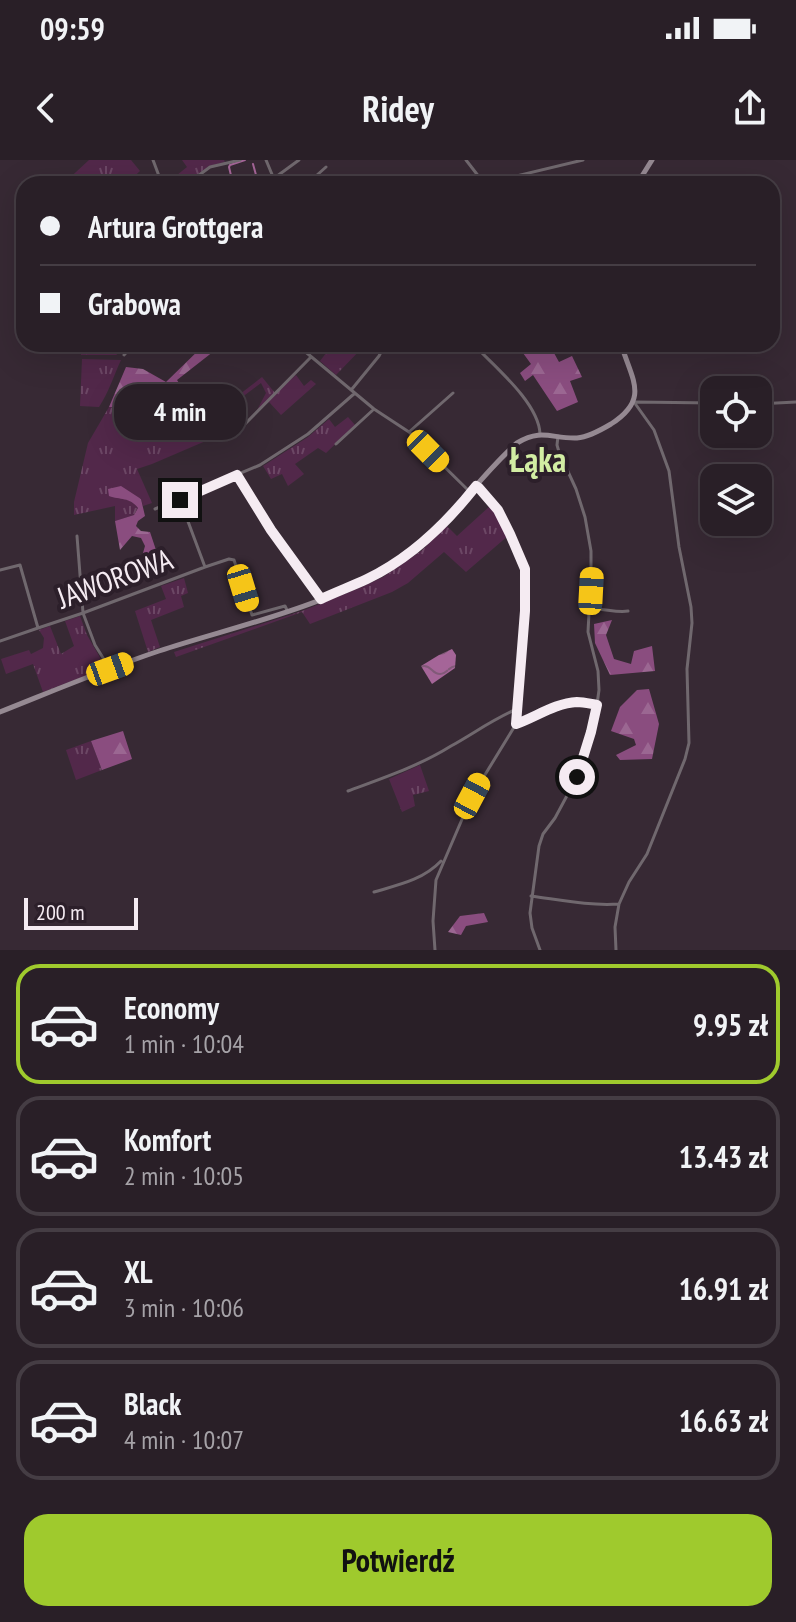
<!DOCTYPE html>
<html lang="pl">
<head>
<meta charset="utf-8">
<style>
  :root { --surface:#291f27; --page:#352c33; --text:#f1f3f6; --muted:#a5a2a7; --line:#453d44; --accent:#9fca2d }
  body { margin:0; font-family:"PT Sans Narrow",sans-serif; background:var(--page); color:var(--text); height:100vh; display:flex; flex-direction:column; font-size:30px; white-space:nowrap }
  * { box-sizing:border-box; margin:0 }
  p { font-size:26px; color:var(--muted) }
  .icon { flex:none; width:44px; height:44px; fill:none; stroke:currentColor; stroke-width:2; stroke-linecap:round; stroke-linejoin:round }
  .map { position:relative; height:790px; overflow:hidden }
  .panel { display:flex; flex-direction:column; background:var(--surface); flex:1 }
  .panel>* { flex:none }
  .hud { position:absolute; left:16px; top:16px; width:764px; height:176px; border-radius:24px; box-shadow:0 8px 32px #0002,0 0 0 2px var(--line); display:grid; align-content:center; height:176px; padding:0 24px; background:var(--surface) }
  .buttons { position:absolute; left:700px; top:216px; display:grid; gap:16px }
  .buttons a { display:grid; place-items:center; width:72px; height:72px; border-radius:16px; background:var(--surface); box-shadow:0 8px 32px #0002,0 0 0 2px var(--line); font-size:40px }
  .scale { position:absolute; left:24px; bottom:20px; width:114px; box-sizing:border-box; padding-left:8px; border:4px solid #f5ebf2; border-top:0; font-size:22px; line-height:28px; white-space:nowrap; color:#f5ebf2; -webkit-text-stroke:6px #2c1f2a; paint-order:stroke }
  .end { position:absolute; width:36px; height:36px; margin:-18px; border:10px solid #f5ebf2; background:#111; box-shadow:0 0 0 4px #111 }
  .from { border-radius:50% }
  .bubble { position:absolute; height:56px; border-radius:24px; background:var(--surface); box-shadow:0 8px 32px #0002,0 0 0 2px var(--line); font-size:26px; font-weight:600; line-height:56px; text-align:center }
  .car { position:absolute; width:24px; height:48px; margin:-24px -12px; border-radius:10px; box-shadow:0 0 6px 2px #0007; background:linear-gradient(#f5c518 24%,#345 0 40%,#f5c518 0 76%,#345 0 86%,#f5c518 0) }
  .hud b { display:flex; align-items:center; gap:28px; height:76px; font-size:30px }
  .hud b+b { border-top:2px solid var(--line) }
  .hud i { width:20px; height:20px; background:var(--text) }
  ul { padding:14px 0 0; list-style:none }
  li { display:flex; align-items:center; gap:24px; height:120px; margin:0 16px 12px; padding:0 8px; border:4px solid var(--line); border-radius:24px }
  li div { flex:1 }
  li b { display:block; font-size:30px }
  li em { font-style:normal; font-weight:600 }
  li.active { border-color:var(--accent) }
  li>.icon { width:72px; height:72px; stroke-width:1.5 }
  .action { display:flex; gap:16px; margin-top:auto; padding:16px 24px }
  .action a { flex:1; height:92px; border-radius:24px; background:var(--accent); color:#111; font-size:32px; font-weight:600; line-height:92px; text-align:center }
  .status { display:flex; justify-content:space-between; align-items:center; height:56px; padding:0 40px; background:var(--surface); direction:ltr }
  .status svg { height:22px; fill:currentColor }
  header { display:flex; justify-content:space-between; align-items:center; height:104px; padding:0 24px; background:var(--surface); font-size:36px; font-weight:600 }
  .map>svg:first-child { display:block }
  .grass { fill:url(#grass-tufts) }
  .forest { fill:url(#forest-firs) }
  .water { fill:url(#water-waves) }
  .lines { fill:none; stroke-linecap:round; stroke-linejoin:round }
  .stream { stroke:#a56598; stroke-width:2 }
  .minor { stroke:#70686e; stroke-width:3 }
  .secondary { stroke:#958992; stroke-width:5 }
  .route { stroke:#f5ebf2; stroke-width:10 }
  .labels { text-anchor:middle; stroke-width:8; stroke-linejoin:round; paint-order:stroke }
  .street-label { font-size:30px; fill:#f5ebf2; stroke:#2c1f2a }
  .quarter-label { font-size:34px; font-weight:bold; fill:#d2eda3; stroke:#2c1f2a }
</style>
</head>
<body>
<div class="status"><b>09:59</b><svg viewBox="0 0 49 12"><path d="M0 12V9h3v3zM5 12V6h3v6zM10 12V3h3v9zM15 12V0h3v12zM26 1h20v11H26zM47 4h2v5h-2z"/></svg></div>
<header><svg class="icon" aria-label="back" viewBox="0 0 24 24"><path d="M15 5l-7 7 7 7"/></svg>Ridey<svg class="icon" aria-label="share" viewBox="0 0 24 24"><path d="M12 15V3M7 8l5-5 5 5M5 13v7h14v-7"/></svg></header>
<div class="map">
<svg width="796" height="790" viewBox="0 0 796 790">
  <defs>
    <pattern id="grass-tufts" width="24" height="20" patternUnits="userSpaceOnUse" patternTransform="scale(2)"><rect width="24" height="20" fill="#52284a"/><path d="M3 7l-1-3M5 7V3M7 7l1-3M15 17l-1-3M17 17v-4M19 17l1-3" fill="none" stroke="#6c4765"/></pattern>
    <pattern id="forest-firs" width="22" height="20" patternUnits="userSpaceOnUse" patternTransform="scale(2)"><rect width="22" height="20" fill="#8a4d7f"/><path d="M5 1l3.5 6h-7zM16 11l3.5 6h-7z" fill="#9b6792"/></pattern>
    <pattern id="water-waves" width="16" height="10" patternUnits="userSpaceOnUse" patternTransform="scale(2)"><rect width="16" height="10" fill="#a56598"/><path d="M0 5q4-4 8 0t8 0" fill="none" stroke="#815978"/></pattern>
  </defs>
  <rect width="100%" height="100%" fill="#372934"/>
  <path class="grass" d="M89,0h42l9,11 -14,13h-63z
    M182,0h42l1,2 -16,4 -24,18h-19l21,-17z
    M80,184h51l-15,11h-35z
    M333,184h26l4,3 -27,28 -16,-14z
    M82,199l39,1c-8,17 -12,32 -22,47l-19,-1z
    M296,215l8,11 7,-6 5,4 -35,31 -12,-13 -13,10 10,-19 -5,-10 -55,41 9,13 -63,27 -15,5 15,34 -9,3 -2,-8h-17l10,5 4,5 -4,7 -19,6v-15l-41,9v-13l14,-59 21,-36 44,1 21,-12 16,4 15,21 57,-44 13,16z
    M348,257l7,8 -29,28 -8,-5 -23,16 9,10 -16,12 -6,-12 -11,5 -8,-13 45,-29 21,-18 6,8z
    M490,346l19,29 -43,37 -22,-20 -36,31 -16,9 -82,32 -8,-12 -126,45 -2,-5 128,-41 60,-24 21,-10 38,-26 26,-25 10,10z
    M184,418l4,15 -7,3 3,11 -33,13 9,27 -12,5 -13,-41 31,-12 -5,-13z
    M80,456l7,19 19,33 -63,24 -10,-28 -27,10 -5,-15 28,-9 2,4 12,-6 1,-10 -5,-8 11,-4 11,28 13,-8 -9,-25z
    M91,581l11,29 -26,10 -10,-30z
    M420,605l9,26 -16,4 2,11 -13,6 -13,-33z"/>
  <path class="forest" d="M205,184h18l-46,36 13,20 -16,-4 -21,12 -44,-1 17,-40 17,2 23,13z
    M537,184h12l10,18 13,-6 10,21 -12,4 8,21 -21,9 -24,-36 -8,6 -5,-8 11,-9 -8,-11z
    M121,326l20,13 4,17 -7,5 -2,5 5,5 9,1 6,18 -3,7 2,9 -15,6 1,-12 4,-14 -4,-8 -9,-2 -12,14 -5,-29 19,-6 4,-7c-8,-11 -18,-8 -29,-12l-1,-7z
    M612,460l-6,15 8,24 17,5 3,-13 18,-5 3,25 -45,4 -15,-32 -1,-19z
    M649,529l10,35 -7,35 -32,1 -4,-5 20,-10 -2,-6 -23,-8 9,-24 17,-17z
    M123,571l9,28 -30,11 -11,-29z
    M484,753l4,9 -22,4 -5,9 -13,-3 12,-16z"/>
  <path class="water" d="M452,489l4,6 -1,13 -23,16 -11,-18 18,-11z"/>
  <g class="lines">
    <path class="stream" d="M253,4l3,11 7,9
      M233,24l-4,-17 1,-2 15,-5"/>
    <path class="minor" d="M153,0l9,24
      M266,0l10,24
      M466,0l17,22
      M273,19l26,-19
      M187,24l23,-17 30,-7
      M307,24l19,-17
      M483,24l100,-24
      M296,184l78,65 35,23 62,61
      M473,184c21,22 66,59 67,90
      M124,195l10,-11
      M352,229l27,-33 6,-12
      M634,242l80,1
      M758,244l38,-2
      M244,265l67,-68
      M409,272l44,-39
      M336,284l38,-35
      M237,315l34,55 49,68
      M180,340l25,67 24,-8 5,1 18,55 33,-9 2,4
      M155,349l105,-44 48,-31 47,-41
      M77,376l6,77 12,32 15,24
      M0,410l20,-5 18,63 45,-15 122,-46
      M590,449c13,-1 26,4 38,2
      M0,481l38,-13
      M516,564c34,-11 41,-25 80,-19
      M348,631c35,-13 71,-25 103,-45 22,-12 42,-27 66,-37
      M374,732c24,-7 49,-12 67,-31
      M531,736c30,4 58,10 88,8
      M435,790l-2,-29 3,-41 36,-84 44,-72 3,-19 6,-136 -27,-59 -22,-24
      M540,790l-8,-22 -2,-15 9,-67 4,-12 12,-16 22,-41 18,-58 4,-29 -1,-19 -10,-39 3,-58v-23l-6,-34 -9,-28 -17,-37 -2,-7 1,-9
      M616,790l-1,-23 4,-23 10,-22 18,-28 38,-95 4,-16 -2,-74 5,-46 -1,-16 -12,-60 -10,-76 -15,-41 -20,-28"/>
    <path class="secondary" d="M637,24l15,-24
      M0,552c53,-21 105,-43 159,-61 83,-27 175,-45 248,-96 43,-31 70,-77 110,-112 25,-15 35,-4 60,-5 11,-1 24,-8 34,-14 39,-25 21,-44 10,-80"/>
  </g>
  <g class="lines">
    <path class="route" d="M180,340l57,-25 34,55 50,69c15,-7 31,-13 46,-20 44,-21 79,-55 109,-93l3,2 19,22 12,24 15,35v42l-9,113c20,-7 39,-21 61,-22 7,0 14,2 20,3l-6,27 -14,45"/>
  </g>
  <g class="labels">
    <g class="street-label">
      <text transform="translate(115 419) rotate(-20)" y="10">JAWOROWA</text>
    </g>
    <g class="quarter-label">
      <text x="538" y="312">Łąka</text>
    </g>
  </g>
</svg>
<div class="buttons">
<a><svg class="icon" aria-label="locate" viewBox="0 0 24 24"><circle cx="12" cy="12" r="6"/><path d="M12 2v4M12 18v4M2 12h4M18 12h4"/></svg></a>
<a><svg class="icon" aria-label="layers" viewBox="0 0 24 24"><path d="M12 4l9 5-9 5-9-5zM3 14l9 5 9-5"/></svg></a>
</div>
<div class="scale">200 m</div>
<i class="end from" style="left:577px;top:617px"></i>
<i class="end" style="left:180px;top:340px"></i>
<div class="bubble" style="left:114px;top:224px;width:132px">4 min</div>
<i class="car" style="left:428px;top:291px;rotate:135deg"></i>
<i class="car" style="left:243px;top:428px;rotate:163deg"></i>
<i class="car" style="left:591px;top:431px;rotate:3deg"></i>
<i class="car" style="left:110px;top:509px;rotate:70deg"></i>
<i class="car" style="left:472px;top:636px;rotate:28deg"></i>
<div class="hud">
<b><i class="from"></i>Artura Grottgera</b>
<b><i></i>Grabowa</b>
</div>
</div>
<section class="panel">
<ul>
<li class="active"><svg class="icon" aria-label="car" viewBox="0 0 24 24"><path d="M5 17H2v-5l4-1 3-4h7l3 4 3 1v5h-3M9 17h6M6 11h13"/><circle cx="7" cy="17" r="2"/><circle cx="17" cy="17" r="2"/></svg><div><b>Economy</b><p>1 min · 10:04</p></div><em>9.95 zł</em></li>
<li><svg class="icon" aria-label="car" viewBox="0 0 24 24"><path d="M5 17H2v-5l4-1 3-4h7l3 4 3 1v5h-3M9 17h6M6 11h13"/><circle cx="7" cy="17" r="2"/><circle cx="17" cy="17" r="2"/></svg><div><b>Komfort</b><p>2 min · 10:05</p></div><em>13.43 zł</em></li>
<li><svg class="icon" aria-label="car" viewBox="0 0 24 24"><path d="M5 17H2v-5l4-1 3-4h7l3 4 3 1v5h-3M9 17h6M6 11h13"/><circle cx="7" cy="17" r="2"/><circle cx="17" cy="17" r="2"/></svg><div><b>XL</b><p>3 min · 10:06</p></div><em>16.91 zł</em></li>
<li><svg class="icon" aria-label="car" viewBox="0 0 24 24"><path d="M5 17H2v-5l4-1 3-4h7l3 4 3 1v5h-3M9 17h6M6 11h13"/><circle cx="7" cy="17" r="2"/><circle cx="17" cy="17" r="2"/></svg><div><b>Black</b><p>4 min · 10:07</p></div><em>16.63 zł</em></li>
</ul>
<div class="action"><a>Potwierdź</a></div>
</section>
</body>
</html>
